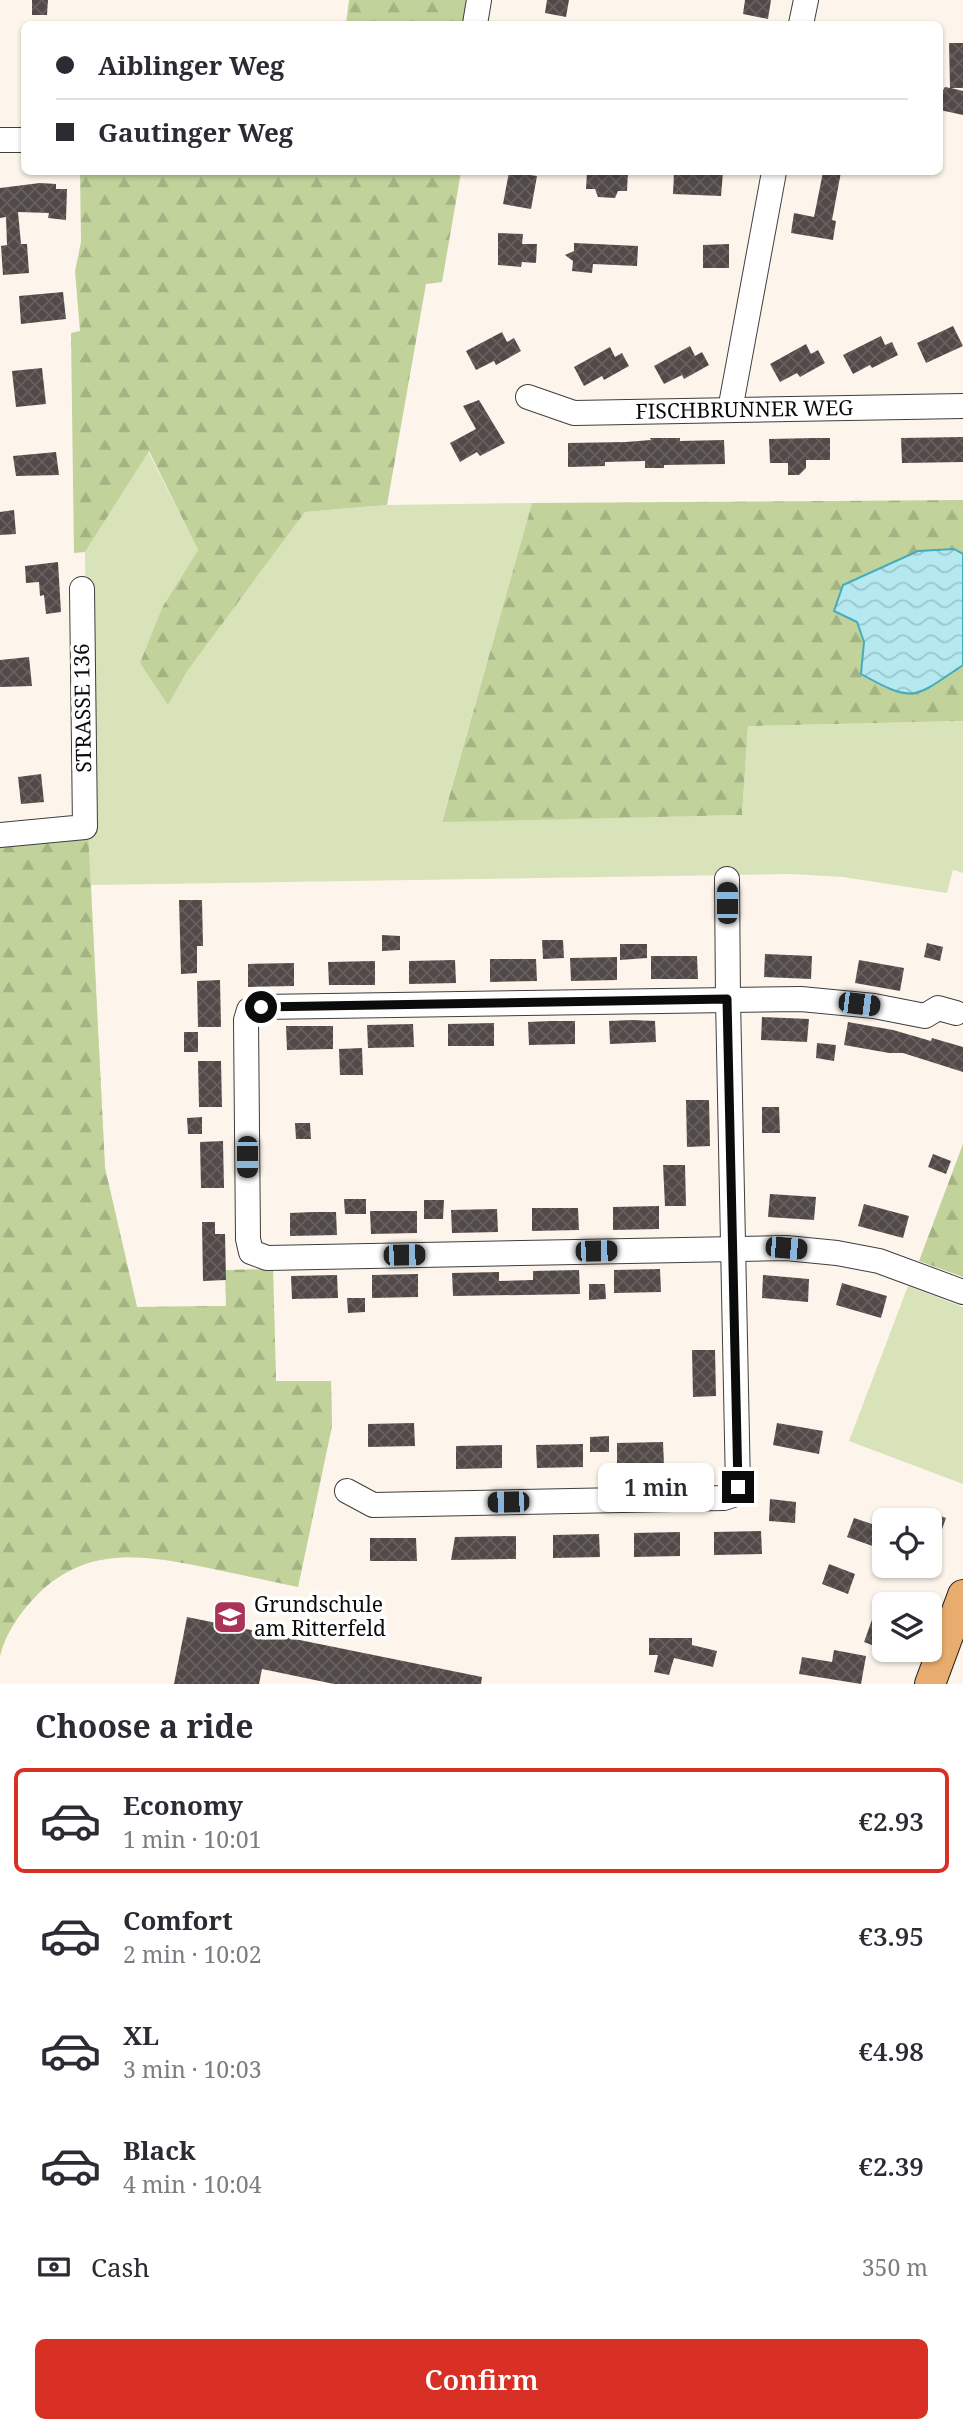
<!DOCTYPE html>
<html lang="en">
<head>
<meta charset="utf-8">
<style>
  :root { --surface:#fff; --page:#f2f2f3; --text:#2b2b33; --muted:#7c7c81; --line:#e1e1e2; --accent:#d93025 }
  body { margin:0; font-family:"Noto Serif",serif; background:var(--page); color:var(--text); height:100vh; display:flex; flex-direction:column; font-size:26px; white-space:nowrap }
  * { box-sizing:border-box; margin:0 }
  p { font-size:23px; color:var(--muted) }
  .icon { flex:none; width:38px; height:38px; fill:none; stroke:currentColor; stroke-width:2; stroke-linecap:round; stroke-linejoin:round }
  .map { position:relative; height:1684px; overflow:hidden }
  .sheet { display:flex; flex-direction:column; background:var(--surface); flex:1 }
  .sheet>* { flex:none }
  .banner { position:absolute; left:21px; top:21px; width:922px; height:154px; border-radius:10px; box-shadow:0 2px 5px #0004; display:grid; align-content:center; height:154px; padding:0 35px; background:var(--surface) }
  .buttons { position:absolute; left:872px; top:1508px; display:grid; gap:14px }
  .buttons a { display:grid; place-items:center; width:70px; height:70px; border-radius:10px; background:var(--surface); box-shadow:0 2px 5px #0004; font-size:35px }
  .end { position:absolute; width:32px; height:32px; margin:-16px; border:9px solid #0b0b0b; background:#fff; box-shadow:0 0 0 4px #fff }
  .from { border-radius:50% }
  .bubble { position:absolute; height:49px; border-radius:10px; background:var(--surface); box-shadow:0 2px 5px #0004; font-size:23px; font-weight:600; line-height:49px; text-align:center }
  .car { position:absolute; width:21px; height:42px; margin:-21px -10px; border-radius:9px; box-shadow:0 0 5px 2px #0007; background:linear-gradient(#222 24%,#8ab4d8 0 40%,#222 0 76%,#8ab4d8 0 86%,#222 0) }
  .banner b { display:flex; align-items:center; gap:24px; height:66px; font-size:26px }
  .banner b+b { border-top:2px solid var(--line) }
  .banner i { width:18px; height:18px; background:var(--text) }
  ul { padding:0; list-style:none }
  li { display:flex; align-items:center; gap:21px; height:105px; margin:0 14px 10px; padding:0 21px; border:4px solid transparent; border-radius:10px }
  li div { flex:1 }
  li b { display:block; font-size:26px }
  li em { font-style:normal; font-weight:600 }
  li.on { border-color:var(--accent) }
  li>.icon { width:63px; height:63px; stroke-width:1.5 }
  h2 { padding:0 35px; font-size:32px; line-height:84px }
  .pay { display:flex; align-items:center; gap:18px; height:77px; padding:0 35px; font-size:26px }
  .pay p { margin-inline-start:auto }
  .action { display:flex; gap:14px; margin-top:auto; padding:14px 35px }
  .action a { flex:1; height:80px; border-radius:10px; background:var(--accent); color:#fff; font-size:28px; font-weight:600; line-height:80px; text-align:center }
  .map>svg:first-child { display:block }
  .grass { fill:#d9e3b9 }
  .forest { fill:url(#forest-firs) }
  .water { fill:url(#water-waves); stroke:#44acbd; stroke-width:2 }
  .building { fill:url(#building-cross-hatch) }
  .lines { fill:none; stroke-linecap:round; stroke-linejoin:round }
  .minor-casing { stroke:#3e3e3e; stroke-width:26 }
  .major-casing { stroke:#1c1c1c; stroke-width:32 }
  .minor { stroke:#fff; stroke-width:24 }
  .major { stroke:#e9ac6f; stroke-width:30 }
  .route { stroke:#0b0b0b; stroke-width:9 }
  .labels { text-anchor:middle; stroke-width:7; stroke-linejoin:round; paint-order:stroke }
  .street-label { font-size:21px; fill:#0b0b0b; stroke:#fff }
  .poi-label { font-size:21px; fill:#0b0b0b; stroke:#fff; text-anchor:start }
</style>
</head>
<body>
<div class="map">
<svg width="963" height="1684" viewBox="0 0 963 1684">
  <defs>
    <pattern id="forest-firs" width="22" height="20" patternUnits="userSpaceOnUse" patternTransform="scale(1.75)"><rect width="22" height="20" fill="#c1d29a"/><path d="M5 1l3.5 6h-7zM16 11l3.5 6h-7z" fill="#a4b383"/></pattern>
    <pattern id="water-waves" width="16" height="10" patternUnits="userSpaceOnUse" patternTransform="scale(1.75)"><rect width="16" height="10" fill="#b5e8ef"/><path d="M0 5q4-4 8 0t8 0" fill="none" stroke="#9ac6cc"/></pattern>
    <pattern id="building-cross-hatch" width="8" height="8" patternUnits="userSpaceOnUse" patternTransform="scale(1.75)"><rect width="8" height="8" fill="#524a49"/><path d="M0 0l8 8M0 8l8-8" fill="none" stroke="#66605f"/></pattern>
  </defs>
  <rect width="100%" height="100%" fill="#fdf5eb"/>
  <path class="grass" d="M148,451l50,99 -35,56 5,99 20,-35 117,-158 82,-7 145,-2 -90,318 300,-6 6,-89 215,-5v152l-10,-3 -6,23 -104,-16 -52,-3 -700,11 14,283 32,139 89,-1 47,-37 3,112h55l1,45 -34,161c-30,-6 -59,-13 -89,-19 -64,-13 -123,-24 -174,29 -16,17 -30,37 -35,59l88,-825 -3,-279z
    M908,1286l55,21v177l-114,-43z"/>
  <path class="forest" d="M349,0h120l-4,24h-119z
    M80,172h381l-19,110 -16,2 -39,221 -82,7 -117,158 -20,35 -28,-42 23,-57 35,-56 -49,-99 -64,101 -11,1 -3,-220 9,-2 -5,-60 6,-29z
    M963,500v221l-215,5 -6,89 -300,7 90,-319z
    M88,831l17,337 32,139 89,-1 -1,-36 48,-1 3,112h55l1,45 -34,161c-30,-6 -59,-13 -89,-19 -64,-13 -123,-24 -174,29 -16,17 -30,37 -35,59v-816z
    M963,1144v133l-44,-16z"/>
  <path class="water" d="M954,549l9,5v111c-49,33 -48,39 -102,9l3,-32 -7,-20 -23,-11 9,-26 75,-34z"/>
  <path class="building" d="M32,0h16l-1,15h-15z
    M547,0h22l-3,17 -21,-4z
    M745,0h26l-3,19 -25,-5z
    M949,43h14v45h-12l12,3v24l-23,-5 2,-11 -2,-4 5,-8 5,1z
    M509,172l28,4 -6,33 -28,-5z
    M587,172h41l-1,19h-9l-3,7 -17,-1 -3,-8h-9z
    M674,172h49l-2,24 -48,-2z
    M823,172h18l-9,48 4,1 -3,19 -42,-7 3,-20 20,4z
    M40,183l16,1v5h11l-1,31 -18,-2 1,-5 -31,-1 3,32h6l2,29 -26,2 -2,-29 6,-1 -1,-28 -6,1v-30z
    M498,233l25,1 -1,10h15l-1,19 -14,-1 -1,5 -23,-2z
    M574,243l64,3 -1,20 -44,-2 -1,9 -20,-2 1,-10 -8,-6 9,-4z
    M729,244v24h-26v-23z
    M63,292l3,27 -45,5 -2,-28z
    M953,326l10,20 -37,17 -9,-20z
    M502,332l5,10 7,-4 7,13 -25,14 -2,-4 -18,9 -10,-19z
    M881,336l4,9 7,-3 6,13 -26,13 -2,-3 -17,9 -10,-19z
    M806,344l5,10 7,-4 7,13 -25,14 -3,-4 -17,9 -10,-18z
    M690,346l5,10 7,-4 7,13 -25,14 -2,-4 -18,9 -10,-18z
    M610,347l5,10 7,-4 7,13 -25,14 -2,-4 -18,10 -10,-19z
    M42,368l4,36 -30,3 -4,-36z
    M479,400l26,43 -25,13 -3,-4 -17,10 -10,-19 26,-14 -13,-23z
    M963,437v25l-61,1 -1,-25z
    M650,438h30v3l44,-1 1,24 -61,1v3h-19v-7l-40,1v4l-37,1v-24l58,-1 25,-2z
    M814,438h16v22h-24v8l-7,7h-11v-12h-18l-1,-24z
    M56,452l3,23 -43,1 -3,-20z
    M14,510l2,24 -16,1v-23z
    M58,562l3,50 -15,2 -2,-19 -4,1 -1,-14 -13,1 -1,-17z
    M29,657l3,29 -32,1v-27z
    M41,774l3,28 -23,2 -3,-27z
    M179,900h23l1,46h-6v27l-16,1z
    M382,935l18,1v14l-18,1z
    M542,940h21l1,18 -21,1z
    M927,943l16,4 -3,14 -16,-4z
    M620,944h27v14l-27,2z
    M765,954l47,2 -1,23 -47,-2z
    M651,956h46l1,23h-47z
    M617,957v23l-46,1 -1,-23z
    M490,959h46l1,22 -47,1z
    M455,960l1,23 -47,1v-23z
    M859,960l45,8 -4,23 -45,-8z
    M375,961v24h-46l-1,-23z
    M294,963v23l-46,1v-23z
    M220,980l1,47h-23l-1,-46z
    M762,1017l47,2 -2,23 -46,-2z
    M632,1020l23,1 1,21 -46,2 -1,-23z
    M551,1021h24v23l-46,1 -1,-23z
    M848,1022l45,8 38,11 1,-3 31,9v25l-60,-19h-14l-45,-8z
    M494,1023v23h-46v-22z
    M413,1024l1,23 -46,1 -1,-23z
    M286,1026h47v23l-46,1z
    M184,1032h14v20h-14z
    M817,1043l19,2 -2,16 -18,-3z
    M362,1048l1,27h-23l-1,-26z
    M198,1061h23l1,46h-23z
    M686,1100h23l1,46 -23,1z
    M762,1107h17l1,26h-18z
    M202,1117v17h-14l-1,-16z
    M295,1123h15l1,16h-15z
    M223,1141l1,47h-23l-1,-46z
    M933,1154l18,7 -5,13 -18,-7z
    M663,1165h22l1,41h-21z
    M770,1194l46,3 -2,23 -46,-3z
    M344,1199h22v15h-21z
    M424,1200h20l-1,19h-19z
    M864,1204l45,12 -6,22 -45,-12z
    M659,1206v23l-46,1v-23z
    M532,1208h46l1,22 -47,1z
    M497,1209l1,23 -46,1 -1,-23z
    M370,1211h47v22l-46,1z
    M313,1212h23l1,23 -47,1v-23z
    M202,1222h13v12h10l1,46 -23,1z
    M660,1269l1,23 -47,1v-23z
    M579,1270l1,24 -127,2 -1,-23 47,-1v9l34,-1v-9z
    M418,1274v23l-46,1v-23z
    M337,1275l1,23 -46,1 -1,-23z
    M763,1275l46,4 -1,23 -46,-4z
    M842,1283l45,13 -6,22 -45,-13z
    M589,1284h16l1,15 -17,1z
    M347,1298h18v14l-17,1z
    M692,1350h23l1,46 -23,1z
    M414,1423l1,23 -47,1v-23z
    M777,1423l46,8 -4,23 -46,-9z
    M609,1436v16h-19v-15z
    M663,1442l1,23 -47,1v-23z
    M583,1444v23l-46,1 -1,-23z
    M502,1445v23l-46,1v-23z
    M770,1499l26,3 -1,21 -26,-2z
    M929,1512l17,6 -15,42h-2z
    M854,1518l30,10v22l-37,-13z
    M761,1531l1,23 -48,1v-23z
    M680,1532v24l-46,1v-24z
    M599,1534l1,23 -47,1v-23z
    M516,1536v23l-65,1 4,-23z
    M370,1538h46l1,23h-47z
    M829,1564l26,10 -7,20 -26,-10z
    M882,1592h2v37l-7,18 -13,-5z
    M187,1617l295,60 -1,7h-147l-72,-15 -3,15h-85z
    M649,1638h43v7l25,6 -4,16 -39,-9 -5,17 -15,-3 4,-17h-9z
    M834,1650l32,6 -5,28 -62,-10 3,-17 30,5z"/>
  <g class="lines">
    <g class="minor-casing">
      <g id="minor">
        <path d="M475,24l4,-24"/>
        <path d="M801,24l5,-24"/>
        <path d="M0,140h24"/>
        <path id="s1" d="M528,397l46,16 389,-7"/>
        <path d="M730,410l44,-238"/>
        <path d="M0,835l85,-8 -3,-238"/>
        <path d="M956,1013l-18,-5 -13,8 -51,-10 -73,-7 -540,8 -12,3 -3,10 2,219 3,13 16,6 519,-10 51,5 42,8 84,31"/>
        <path d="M347,1491l26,14 351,-7 9,-3 5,-8 -10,-488 -1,-120"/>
      </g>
    </g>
    <g class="major-casing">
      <path id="major" d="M930,1684l33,-89"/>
    </g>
    <use href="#minor" class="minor"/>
    <use href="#major" class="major"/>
  </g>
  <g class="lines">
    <path class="route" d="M261,1007l466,-8 11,488"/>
  </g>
  <defs>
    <g id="school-square" transform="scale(1.75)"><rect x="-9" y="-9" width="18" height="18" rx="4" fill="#ab3357" stroke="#fff"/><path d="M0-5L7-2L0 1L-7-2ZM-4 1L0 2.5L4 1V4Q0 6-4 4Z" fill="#fff"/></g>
  </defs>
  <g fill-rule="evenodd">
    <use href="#school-square" x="230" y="1617"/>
  </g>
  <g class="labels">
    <g class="street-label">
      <text dy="7" stroke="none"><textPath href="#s1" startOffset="219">FISCHBRUNNER WEG</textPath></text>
      <text transform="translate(83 708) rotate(-91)" y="7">STRASSE 136</text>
    </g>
    <g class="poi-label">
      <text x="254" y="1612">Grundschule<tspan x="254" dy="24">am Ritterfeld</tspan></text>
    </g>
  </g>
</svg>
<div class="buttons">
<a><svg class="icon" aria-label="locate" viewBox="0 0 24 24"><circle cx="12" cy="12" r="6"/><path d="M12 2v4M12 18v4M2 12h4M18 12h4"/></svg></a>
<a><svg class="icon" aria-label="layers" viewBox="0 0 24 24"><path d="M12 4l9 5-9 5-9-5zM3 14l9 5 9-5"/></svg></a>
</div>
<i class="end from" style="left:261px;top:1007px"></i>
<i class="end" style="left:738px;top:1487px"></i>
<div class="bubble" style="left:598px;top:1463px;width:116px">1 min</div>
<i class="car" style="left:727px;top:903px;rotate:0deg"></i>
<i class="car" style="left:859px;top:1004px;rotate:97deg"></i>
<i class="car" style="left:247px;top:1157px;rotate:180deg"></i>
<i class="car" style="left:786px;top:1248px;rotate:95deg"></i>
<i class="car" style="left:596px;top:1251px;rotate:89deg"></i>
<i class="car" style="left:404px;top:1255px;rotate:89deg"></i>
<i class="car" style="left:508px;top:1502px;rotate:269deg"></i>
<div class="banner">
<b><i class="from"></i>Aiblinger Weg</b>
<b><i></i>Gautinger Weg</b>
</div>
</div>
<section class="sheet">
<h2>Choose a ride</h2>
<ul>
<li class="on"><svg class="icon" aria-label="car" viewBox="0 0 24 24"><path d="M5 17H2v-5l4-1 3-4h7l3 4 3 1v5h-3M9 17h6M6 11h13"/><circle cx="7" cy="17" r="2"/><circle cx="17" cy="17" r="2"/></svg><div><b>Economy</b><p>1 min · 10:01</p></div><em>€2.93</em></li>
<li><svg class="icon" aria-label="car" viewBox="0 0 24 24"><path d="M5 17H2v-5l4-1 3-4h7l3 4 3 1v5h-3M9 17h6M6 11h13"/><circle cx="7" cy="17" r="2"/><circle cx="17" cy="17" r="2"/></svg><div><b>Comfort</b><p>2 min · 10:02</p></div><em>€3.95</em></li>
<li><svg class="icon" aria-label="car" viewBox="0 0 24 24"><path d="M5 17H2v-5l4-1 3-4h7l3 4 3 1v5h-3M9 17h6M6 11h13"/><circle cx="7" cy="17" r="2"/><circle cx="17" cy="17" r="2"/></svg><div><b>XL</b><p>3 min · 10:03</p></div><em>€4.98</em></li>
<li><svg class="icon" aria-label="car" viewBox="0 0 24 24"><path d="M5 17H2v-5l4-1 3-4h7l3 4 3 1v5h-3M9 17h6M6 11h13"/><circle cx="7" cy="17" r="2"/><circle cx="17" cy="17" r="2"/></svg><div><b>Black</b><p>4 min · 10:04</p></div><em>€2.39</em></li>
</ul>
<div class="pay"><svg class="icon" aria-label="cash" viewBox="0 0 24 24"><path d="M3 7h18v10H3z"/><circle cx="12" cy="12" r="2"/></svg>Cash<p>350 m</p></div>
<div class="action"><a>Confirm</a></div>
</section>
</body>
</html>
